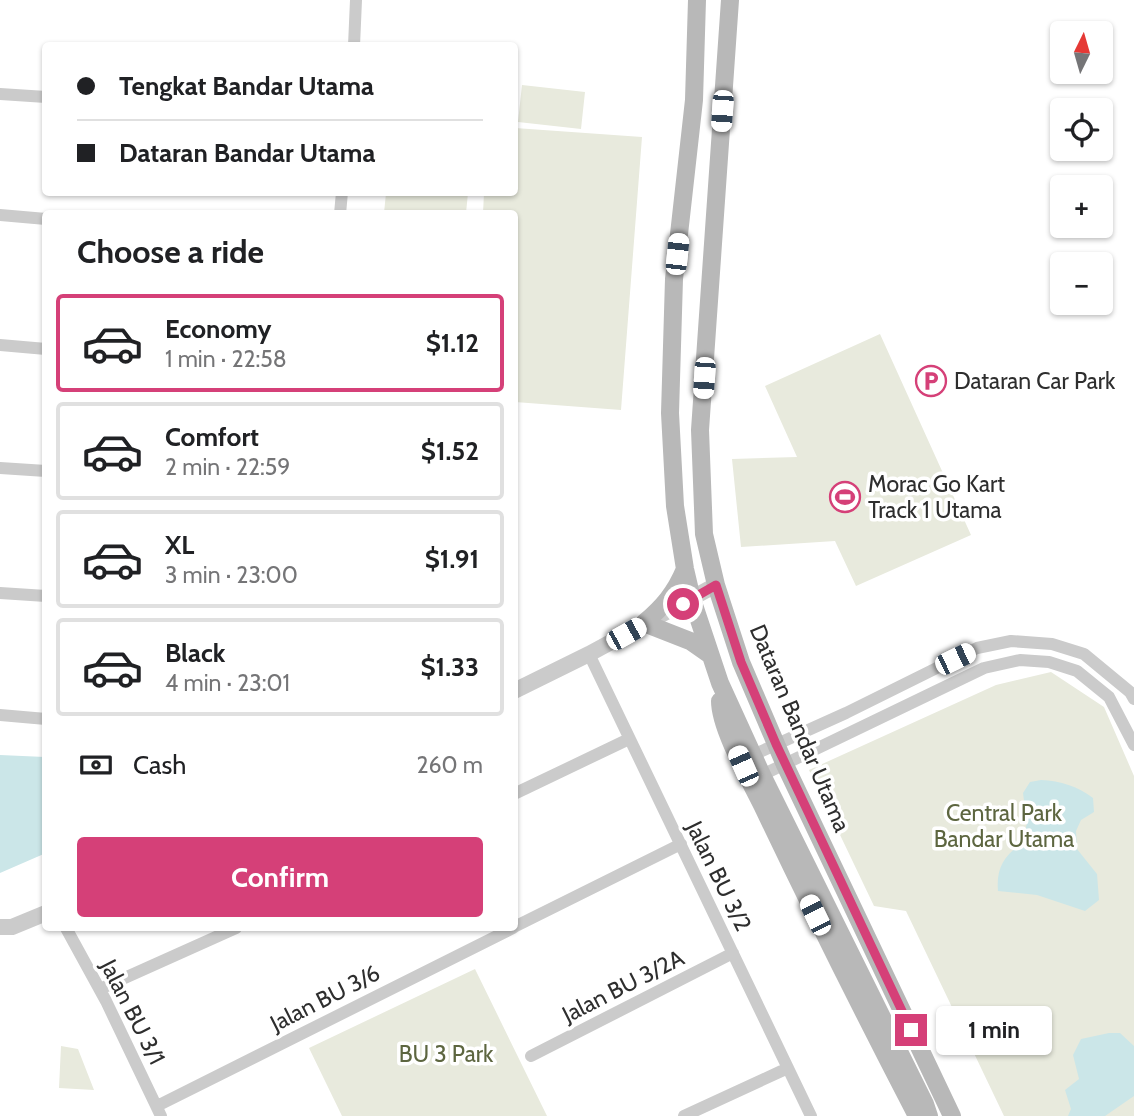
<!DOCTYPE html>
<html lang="en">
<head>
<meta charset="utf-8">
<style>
  :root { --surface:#fff; --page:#f6f6f6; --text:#202124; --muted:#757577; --line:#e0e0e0; --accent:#d54078 }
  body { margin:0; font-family:Cabin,sans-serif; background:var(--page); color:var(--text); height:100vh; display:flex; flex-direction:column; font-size:26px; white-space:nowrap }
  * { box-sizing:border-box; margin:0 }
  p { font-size:23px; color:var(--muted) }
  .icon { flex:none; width:38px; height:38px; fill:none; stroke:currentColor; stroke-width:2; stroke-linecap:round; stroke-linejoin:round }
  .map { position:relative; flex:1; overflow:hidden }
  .details { position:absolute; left:42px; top:210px; width:476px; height:721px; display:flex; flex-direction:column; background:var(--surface); border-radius:7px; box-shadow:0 2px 5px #0004 }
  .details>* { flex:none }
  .hud { position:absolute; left:42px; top:42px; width:476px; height:154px; border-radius:7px; box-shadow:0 2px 5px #0004; display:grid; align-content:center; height:154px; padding:0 35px; background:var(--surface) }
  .needle { width:46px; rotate:5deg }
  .tools { position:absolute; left:1050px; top:21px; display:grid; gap:14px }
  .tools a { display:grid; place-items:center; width:63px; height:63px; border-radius:7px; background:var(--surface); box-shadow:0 2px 5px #0004; font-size:35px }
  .end { position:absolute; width:32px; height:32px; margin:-16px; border:9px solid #d54078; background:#fff; box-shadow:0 0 0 4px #fff }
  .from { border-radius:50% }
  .bubble { position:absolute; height:49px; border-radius:7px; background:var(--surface); box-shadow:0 2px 5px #0004; font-size:23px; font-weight:700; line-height:49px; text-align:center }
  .car { position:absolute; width:21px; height:42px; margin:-21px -10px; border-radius:9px; box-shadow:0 0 5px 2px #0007; background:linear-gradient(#fff 24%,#345 0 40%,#fff 0 76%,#345 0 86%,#fff 0) }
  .hud b { display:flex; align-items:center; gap:24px; height:66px; font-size:26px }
  .hud b+b { border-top:2px solid var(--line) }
  .hud i { width:18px; height:18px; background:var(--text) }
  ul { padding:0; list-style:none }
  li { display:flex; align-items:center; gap:21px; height:98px; margin:0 14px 10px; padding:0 21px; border:4px solid var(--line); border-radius:7px }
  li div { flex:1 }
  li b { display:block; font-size:26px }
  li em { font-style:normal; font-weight:700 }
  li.on { border-color:var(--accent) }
  li>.icon { width:63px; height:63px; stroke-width:1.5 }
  h2 { padding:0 35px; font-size:32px; line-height:84px }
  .pay { display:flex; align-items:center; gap:18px; height:77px; padding:0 35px; font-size:26px }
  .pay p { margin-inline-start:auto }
  .primary-button { display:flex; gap:14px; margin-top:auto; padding:14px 35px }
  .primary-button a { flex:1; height:80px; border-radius:7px; background:var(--accent); color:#fff; font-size:28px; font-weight:700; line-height:80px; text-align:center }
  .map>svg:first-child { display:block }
  .green { fill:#e8eadd }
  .water { fill:#cbe6e8 }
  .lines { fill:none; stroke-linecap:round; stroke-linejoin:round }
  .minor { stroke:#cbcbcb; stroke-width:12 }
  .tertiary { stroke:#cbcbcb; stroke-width:16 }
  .secondary { stroke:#b8b8b8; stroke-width:18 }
  .route { stroke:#d54078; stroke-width:9 }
  .labels { text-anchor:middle; stroke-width:7; stroke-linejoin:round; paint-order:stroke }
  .poi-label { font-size:23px; fill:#2e2e2e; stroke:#fff; text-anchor:start }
  .street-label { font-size:23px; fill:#2e2e2e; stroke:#fff }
  .park-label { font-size:23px; fill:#5d6640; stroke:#fff }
</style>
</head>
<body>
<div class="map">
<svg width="1134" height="1116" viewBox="0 0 1134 1116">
  <rect width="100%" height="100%" fill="#fff"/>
  <path class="green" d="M522,85l63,7 -4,37 -63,-7z
    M515,128l127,9 -21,273 -106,-8 -1,-188 -31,-1 1,-20 30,-1z
    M386,193h82l-2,20h-82z
    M880,334l91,201 -115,51 -21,-45 -94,6 -9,-88 65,-2 -32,-71z
    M1051,672l53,35 30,69v340h-130l-98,-205 -32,-5 -65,-136 187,-85z
    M475,969l72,147h-205l-33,-68z
    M61,1046l17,3 16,41 -35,-2z"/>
  <path class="water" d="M0,755l45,2 1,96 -46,20z
    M1041,780c20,1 36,6 52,18l1,14 -13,8 -5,11 1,18 20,25 2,26 -14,11 -48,-16 -39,-4c-2,-23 6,-35 24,-48l5,-20 -4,-30 7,-11z
    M1109,1033h11l14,13v50l-29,20h-37l3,-7 -6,-19 14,-11 -6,-24 8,-16z"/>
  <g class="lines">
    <path class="minor" d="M354,46l2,-46
      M0,94l46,3
      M340,214l2,-22
      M0,215l46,4
      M0,345l46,4
      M0,468l46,3
      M0,593l46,3
      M589,654l222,462
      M0,715l46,4
      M753,755l93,-42 131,-65 34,-7 41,3 32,10 46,38 4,7
      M762,775l222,-107 36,-8 29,2 28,9 32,26 25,48
      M514,794l115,-55
      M514,927l167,-83
      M66,928l40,73 55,115
      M100,989l136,-61
      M531,1056l202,-103
      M157,1106l356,-178
      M684,1116l104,-48"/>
    <path class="tertiary" d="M514,691l75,-37 127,-69
      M0,927h12l34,-14"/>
    <path class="secondary" d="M697,0l-3,100 -20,179 -4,134 5,93 10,63 7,30 28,84 42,92 163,329 4,12
      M730,0l-30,430 4,104 12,51 25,77 44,103 167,351
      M685,569c-10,24 -22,38 -41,54l46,18 20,14
      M720,701c0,28 31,81 44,108 49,103 100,205 153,307"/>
  </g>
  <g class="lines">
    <path class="route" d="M683,604l33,-19 25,77 35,82 135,286"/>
  </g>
  <defs>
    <g id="parking-ring" transform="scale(1.575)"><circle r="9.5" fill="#fff" stroke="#d54078" stroke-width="1.5"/><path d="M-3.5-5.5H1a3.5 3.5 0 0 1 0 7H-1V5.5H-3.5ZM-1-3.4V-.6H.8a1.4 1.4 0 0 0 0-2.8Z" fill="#d54078"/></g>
    <g id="stadium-ring" transform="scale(1.575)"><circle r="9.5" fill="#fff" stroke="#d54078" stroke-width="1.5"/><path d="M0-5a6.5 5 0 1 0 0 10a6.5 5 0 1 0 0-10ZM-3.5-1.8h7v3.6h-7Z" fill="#d54078"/></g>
  </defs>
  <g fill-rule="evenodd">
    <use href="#parking-ring" x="931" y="381"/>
    <use href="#stadium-ring" x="845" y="497"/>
  </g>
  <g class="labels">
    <g class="poi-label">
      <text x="954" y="389">Dataran Car Park</text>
      <text x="868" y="492">Morac Go Kart<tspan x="868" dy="26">Track 1 Utama</tspan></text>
    </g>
    <g class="street-label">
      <text transform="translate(800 728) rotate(67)" y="8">Dataran Bandar Utama</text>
      <text transform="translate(719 876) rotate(64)" y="8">Jalan BU 3/2</text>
      <text transform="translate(623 986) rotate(-27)" y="8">Jalan BU 3/2A</text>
      <text transform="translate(325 998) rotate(-27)" y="8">Jalan BU 3/6</text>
      <text transform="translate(133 1012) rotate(63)" y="8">Jalan BU 3/1</text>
    </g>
    <g class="park-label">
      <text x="1004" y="821">Central Park<tspan x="1004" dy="26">Bandar Utama</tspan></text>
      <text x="446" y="1062">BU 3 Park</text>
    </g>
  </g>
</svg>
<div class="tools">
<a><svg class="needle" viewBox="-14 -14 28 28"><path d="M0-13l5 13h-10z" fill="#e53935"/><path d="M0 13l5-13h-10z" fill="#757577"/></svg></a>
<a><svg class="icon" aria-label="locate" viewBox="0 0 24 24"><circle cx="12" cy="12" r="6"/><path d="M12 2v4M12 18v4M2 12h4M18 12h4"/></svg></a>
<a>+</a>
<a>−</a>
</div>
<i class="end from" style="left:683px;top:604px"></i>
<i class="end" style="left:911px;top:1030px"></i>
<div class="bubble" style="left:936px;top:1006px;width:116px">1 min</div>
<i class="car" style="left:722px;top:111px;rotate:184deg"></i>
<i class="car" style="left:677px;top:254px;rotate:6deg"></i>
<i class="car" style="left:704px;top:378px;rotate:184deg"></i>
<i class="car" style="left:626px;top:634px;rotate:61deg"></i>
<i class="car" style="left:955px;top:659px;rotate:64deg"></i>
<i class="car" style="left:743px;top:766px;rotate:336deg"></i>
<i class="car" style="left:815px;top:915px;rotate:334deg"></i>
<div class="hud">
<b><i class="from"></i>Tengkat Bandar Utama</b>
<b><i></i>Dataran Bandar Utama</b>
</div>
<section class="details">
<h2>Choose a ride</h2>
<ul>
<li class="on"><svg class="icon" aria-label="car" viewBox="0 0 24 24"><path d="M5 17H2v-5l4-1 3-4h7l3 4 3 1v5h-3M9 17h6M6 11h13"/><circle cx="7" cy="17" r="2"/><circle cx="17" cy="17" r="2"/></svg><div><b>Economy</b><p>1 min · 22:58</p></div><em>$1.12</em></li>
<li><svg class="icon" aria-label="car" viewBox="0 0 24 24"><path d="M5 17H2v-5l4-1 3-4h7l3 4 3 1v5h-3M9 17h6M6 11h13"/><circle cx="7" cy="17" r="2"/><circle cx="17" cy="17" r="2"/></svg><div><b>Comfort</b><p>2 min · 22:59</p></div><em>$1.52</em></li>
<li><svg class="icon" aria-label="car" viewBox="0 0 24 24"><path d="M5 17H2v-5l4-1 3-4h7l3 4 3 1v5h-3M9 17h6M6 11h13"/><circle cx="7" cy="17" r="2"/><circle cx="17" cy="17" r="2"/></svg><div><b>XL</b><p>3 min · 23:00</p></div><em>$1.91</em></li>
<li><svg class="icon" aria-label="car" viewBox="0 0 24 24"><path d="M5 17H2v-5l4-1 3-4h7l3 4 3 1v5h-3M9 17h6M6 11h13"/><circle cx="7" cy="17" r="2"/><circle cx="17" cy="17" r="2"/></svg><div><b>Black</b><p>4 min · 23:01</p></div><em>$1.33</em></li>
</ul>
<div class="pay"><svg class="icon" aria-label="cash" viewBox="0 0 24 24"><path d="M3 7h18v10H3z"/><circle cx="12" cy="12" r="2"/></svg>Cash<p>260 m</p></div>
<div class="primary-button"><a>Confirm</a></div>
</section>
</div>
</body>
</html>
